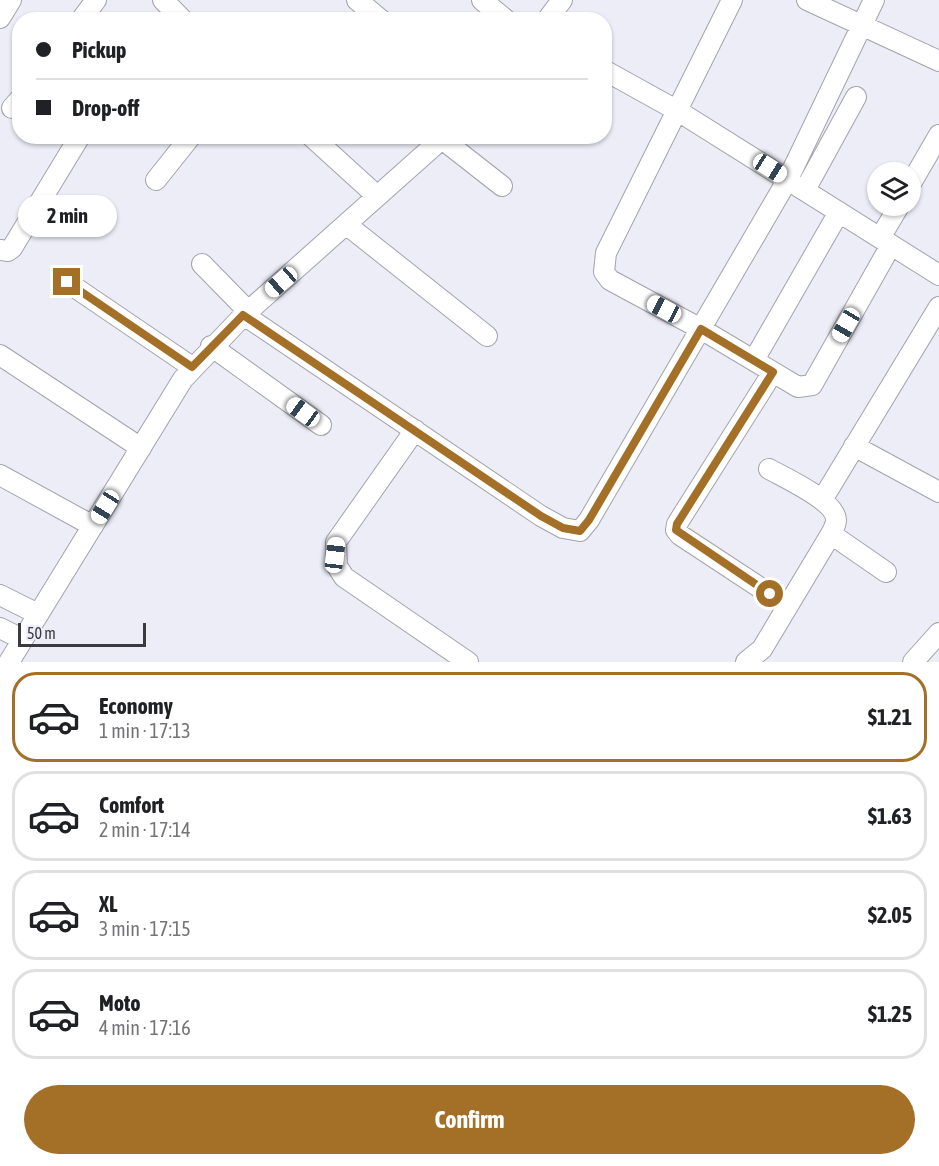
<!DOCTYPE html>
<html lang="en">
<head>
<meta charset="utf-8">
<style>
  :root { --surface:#fff; --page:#f2f2f2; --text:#202124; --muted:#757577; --line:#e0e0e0; --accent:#a47028 }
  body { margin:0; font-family:"Asap Condensed",sans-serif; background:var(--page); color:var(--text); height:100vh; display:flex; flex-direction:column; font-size:22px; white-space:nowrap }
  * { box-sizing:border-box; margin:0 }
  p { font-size:20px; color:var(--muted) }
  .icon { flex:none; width:33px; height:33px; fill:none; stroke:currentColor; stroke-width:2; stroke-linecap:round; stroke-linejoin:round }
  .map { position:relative; height:662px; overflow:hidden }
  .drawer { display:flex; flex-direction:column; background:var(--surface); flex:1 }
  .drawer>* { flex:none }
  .hud { position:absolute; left:12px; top:12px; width:600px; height:132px; border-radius:24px; box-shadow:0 2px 4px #0004; display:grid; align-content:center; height:132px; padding:0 24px; background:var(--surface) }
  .tools { position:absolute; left:867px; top:162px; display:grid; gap:12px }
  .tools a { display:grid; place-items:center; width:54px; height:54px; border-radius:50%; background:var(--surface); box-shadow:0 2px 4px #0004; font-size:30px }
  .scale { position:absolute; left:18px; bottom:15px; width:128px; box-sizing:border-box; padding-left:6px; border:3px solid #3b3b3f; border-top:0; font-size:16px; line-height:21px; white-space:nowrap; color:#3b3b3f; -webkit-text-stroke:4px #ecedf7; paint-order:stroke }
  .end { position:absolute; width:27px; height:27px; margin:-14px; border:8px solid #a47028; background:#fff; box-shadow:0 0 0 3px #fff }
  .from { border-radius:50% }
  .bubble { position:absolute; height:42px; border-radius:21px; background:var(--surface); box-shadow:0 2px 4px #0004; font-size:20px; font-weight:700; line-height:42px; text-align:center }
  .car { position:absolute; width:18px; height:36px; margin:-18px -9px; border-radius:8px; box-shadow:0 0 4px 2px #0007; background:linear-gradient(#fff 24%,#345 0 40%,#fff 0 76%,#345 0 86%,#fff 0) }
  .hud b { display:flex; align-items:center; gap:21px; height:57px; font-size:22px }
  .hud b+b { border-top:2px solid var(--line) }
  .hud i { width:15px; height:15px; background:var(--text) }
  ul { padding:10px 0 0; list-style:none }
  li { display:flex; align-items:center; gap:18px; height:90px; margin:0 12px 9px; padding:0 12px; border:3px solid var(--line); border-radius:24px }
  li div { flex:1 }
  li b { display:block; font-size:22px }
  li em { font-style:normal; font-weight:700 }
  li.selected { border-color:var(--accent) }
  li>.icon { width:54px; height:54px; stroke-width:1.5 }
  .primary-button { display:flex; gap:12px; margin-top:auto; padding:12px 24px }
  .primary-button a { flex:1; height:69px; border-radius:36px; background:var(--accent); color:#fff; font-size:24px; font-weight:700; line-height:69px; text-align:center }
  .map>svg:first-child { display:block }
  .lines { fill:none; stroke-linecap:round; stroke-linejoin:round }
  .minor-casing { stroke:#a2a3ac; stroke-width:22 }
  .minor { stroke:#fff; stroke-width:20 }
  .route { stroke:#a47028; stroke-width:8 }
</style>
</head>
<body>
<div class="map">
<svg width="939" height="662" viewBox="0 0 939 662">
  <rect width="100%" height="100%" fill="#ecedf7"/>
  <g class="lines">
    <g class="minor-casing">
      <path id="minor" d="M163,0l20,20
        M357,0l24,20
        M482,0l24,20
        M732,0l-126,253 -2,19 6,8 91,49 97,58 14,-2 79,-140
        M807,0l132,61
        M0,18l11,-18
        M81,20l15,-20
        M547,20l15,-20
        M604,70l74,41 261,164
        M12,108l8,-9
        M311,136l66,60
        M442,139l60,47
        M156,180l35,-44
        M910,185l29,-50
        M805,190l51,-93
        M347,225l140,111
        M880,238l19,-32
        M0,250l8,1 4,-3 68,-112
        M202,264l46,47
        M67,282l125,85
        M244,315l297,201 22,12 17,3 9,-11 199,-341 86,-179
        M211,346l110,79
        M0,355l141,93
        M754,360l85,-148
        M773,372l-96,152 -1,6 4,5 108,71
        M415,430l-79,112 1,24 7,11 124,85
        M854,446l85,46
        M0,475l93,51
        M822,500l117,-193
        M831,534l55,38
        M0,595l38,19
        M0,628l22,11
        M9,662l174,-283 61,-64 201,-179
        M746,662l16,-13 69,-115c2,-4 5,-9 5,-14 0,-19 -51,-42 -67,-51
        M913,662l26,-29"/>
    </g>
    <use href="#minor" class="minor"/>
  </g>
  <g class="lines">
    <path class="route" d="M67,282l125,85 51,-52 298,201 22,12 17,3 9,-11 112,-191 72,43 -96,152 -1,6 94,64"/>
  </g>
</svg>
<div class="tools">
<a><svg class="icon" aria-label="layers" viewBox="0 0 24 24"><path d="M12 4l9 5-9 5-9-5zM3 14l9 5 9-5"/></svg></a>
</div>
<div class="scale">50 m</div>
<i class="end from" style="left:770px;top:594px"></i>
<i class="end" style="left:67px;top:282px"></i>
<div class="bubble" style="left:18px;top:195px;width:99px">2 min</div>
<i class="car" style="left:770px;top:168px;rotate:122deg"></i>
<i class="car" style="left:281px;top:282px;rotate:229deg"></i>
<i class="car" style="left:664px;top:309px;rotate:298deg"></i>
<i class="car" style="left:846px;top:325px;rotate:210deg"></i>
<i class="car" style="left:303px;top:412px;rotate:306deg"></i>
<i class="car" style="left:105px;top:507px;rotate:212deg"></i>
<i class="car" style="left:335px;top:555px;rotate:7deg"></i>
<div class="hud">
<b><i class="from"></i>Pickup</b>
<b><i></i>Drop-off</b>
</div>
</div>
<section class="drawer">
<ul>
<li class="selected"><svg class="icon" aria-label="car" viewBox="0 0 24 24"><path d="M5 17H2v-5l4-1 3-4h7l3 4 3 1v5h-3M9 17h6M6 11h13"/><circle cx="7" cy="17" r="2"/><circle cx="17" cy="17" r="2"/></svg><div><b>Economy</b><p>1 min · 17:13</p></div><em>$1.21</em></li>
<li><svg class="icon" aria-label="car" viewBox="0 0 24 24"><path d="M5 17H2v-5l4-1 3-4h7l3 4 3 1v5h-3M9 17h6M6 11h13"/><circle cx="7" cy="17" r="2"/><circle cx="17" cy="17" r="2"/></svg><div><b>Comfort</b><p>2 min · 17:14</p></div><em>$1.63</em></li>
<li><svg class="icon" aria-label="car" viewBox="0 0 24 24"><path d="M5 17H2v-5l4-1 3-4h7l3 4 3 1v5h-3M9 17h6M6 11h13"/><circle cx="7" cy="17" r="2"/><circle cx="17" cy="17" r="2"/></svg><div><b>XL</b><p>3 min · 17:15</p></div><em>$2.05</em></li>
<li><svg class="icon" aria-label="car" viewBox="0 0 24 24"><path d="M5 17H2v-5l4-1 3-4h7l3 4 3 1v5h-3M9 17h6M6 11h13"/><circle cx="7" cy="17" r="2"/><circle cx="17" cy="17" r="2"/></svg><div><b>Moto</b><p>4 min · 17:16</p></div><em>$1.25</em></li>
</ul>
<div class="primary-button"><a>Confirm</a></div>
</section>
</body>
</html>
